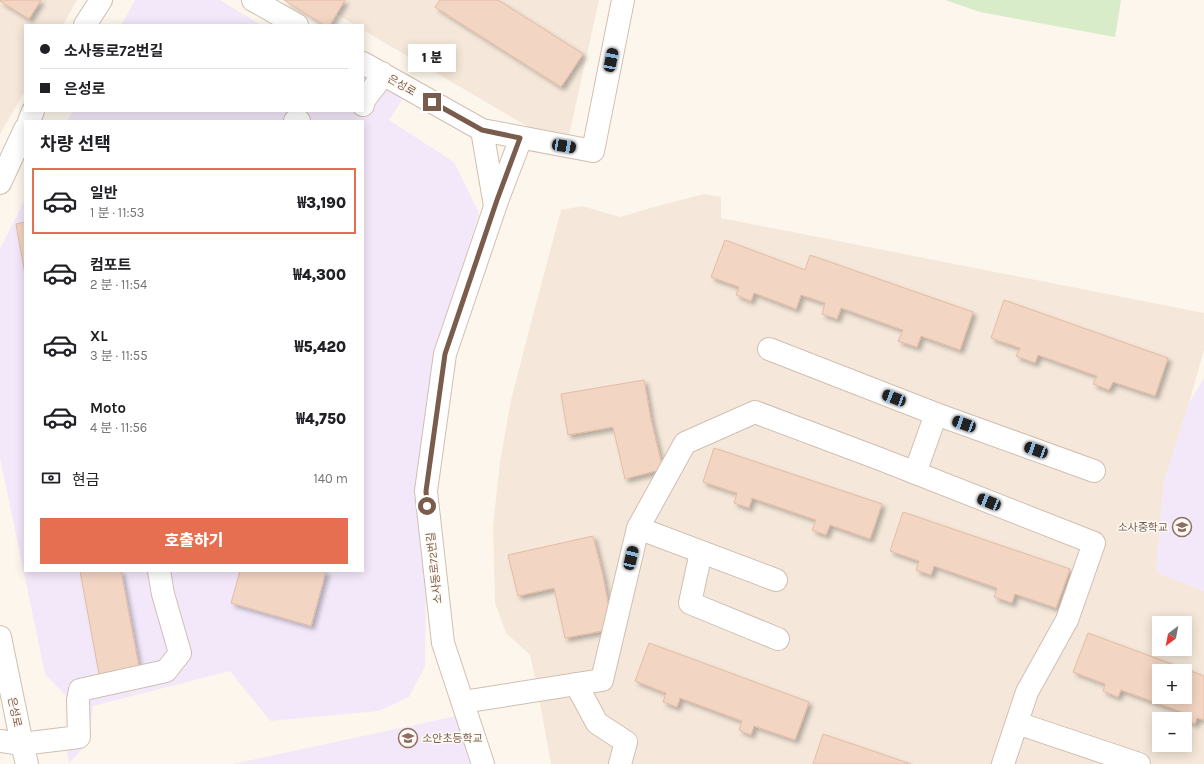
<!DOCTYPE html>
<html lang="ko">
<head>
<meta charset="utf-8">
<style>
  :root { --surface:#fff; --page:#f6f6f6; --text:#202124; --muted:#757577; --line:#e0e0e0; --accent:#e76f51 }
  body { margin:0; font-family:Karla,"Noto Sans KR",sans-serif; background:var(--page); color:var(--text); height:100vh; display:flex; flex-direction:column; font-size:15px; white-space:nowrap }
  * { box-sizing:border-box; margin:0 }
  p { font-size:13px; color:var(--muted) }
  .icon { flex:none; width:22px; height:22px; fill:none; stroke:currentColor; stroke-width:2; stroke-linecap:round; stroke-linejoin:round }
  .map { position:relative; flex:1; overflow:hidden }
  .details { position:absolute; left:24px; top:120px; width:340px; height:452px; display:flex; flex-direction:column; background:var(--surface); border-radius:0px; box-shadow:0 2px 10px #0003 }
  .details>* { flex:none }
  .top-card { position:absolute; left:24px; top:24px; width:340px; height:88px; border-radius:0px; box-shadow:0 2px 10px #0003; display:grid; align-content:center; height:88px; padding:0 16px; background:var(--surface) }
  .needle { width:26px; rotate:212deg }
  .buttons { position:absolute; left:1152px; top:616px; display:grid; gap:8px }
  .buttons a { display:grid; place-items:center; width:40px; height:40px; border-radius:0px; background:var(--surface); box-shadow:0 2px 10px #0003; font-size:20px }
  .end { position:absolute; width:18px; height:18px; margin:-9px; border:5px solid #7a5c4d; background:#fff; box-shadow:0 0 0 2px #fff }
  .from { border-radius:50% }
  .bubble { position:absolute; height:28px; border-radius:0px; background:var(--surface); box-shadow:0 2px 10px #0003; font-size:13px; font-weight:800; line-height:28px; text-align:center }
  .car { position:absolute; width:12px; height:24px; margin:-12px -6px; border-radius:5px; box-shadow:0 0 3px 1px #0007; background:linear-gradient(#222 24%,#8ab4d8 0 40%,#222 0 76%,#8ab4d8 0 86%,#222 0) }
  .top-card b { display:flex; align-items:center; gap:14px; height:38px; font-size:15px }
  .top-card b+b { border-top:1px solid var(--line) }
  .top-card i { width:10px; height:10px; background:var(--text) }
  ul { padding:0; list-style:none }
  li { display:flex; align-items:center; gap:12px; height:66px; margin:0 8px 6px; padding:0 8px; border:2px solid transparent; border-radius:0px }
  li div { flex:1 }
  li b { display:block; font-size:15px }
  li em { font-style:normal; font-weight:800 }
  li.selected { border-color:var(--accent) }
  li>.icon { width:36px; height:36px; stroke-width:1.5 }
  h2 { padding:0 16px; font-size:18px; line-height:48px }
  .pay { display:flex; align-items:center; gap:10px; height:44px; padding:0 16px; font-size:15px }
  .pay p { margin-inline-start:auto }
  .primary-button { display:flex; gap:8px; margin-top:auto; padding:8px 16px }
  .primary-button a { flex:1; height:46px; border-radius:0px; background:var(--accent); color:#fff; font-size:16px; font-weight:800; line-height:46px; text-align:center }
  .map>svg:first-child { display:block }
  .residential { fill:#f5e8da; fill-rule:evenodd }
  .education { fill:#f3e8fa }
  .green { fill:#d8ecc9 }
  .building { fill:#f3d5c3; stroke:#e6bba3; fill-rule:evenodd; filter:url(#shadow) }
  .lines { fill:none; stroke-linecap:round; stroke-linejoin:round }
  .minor-casing { stroke:#d1beb0; stroke-width:24 }
  .minor { stroke:#fff; stroke-width:22 }
  .route { stroke:#7a5c4d; stroke-width:5 }
  .labels { text-anchor:middle; stroke-width:3; stroke-linejoin:round; paint-order:stroke }
  .street-label { font-size:11px; fill:#7a5c4d; stroke:#fffaf3 }
  .education-label { font-size:11px; fill:#785e54; stroke:#fffaf3; text-anchor:end }
</style>
</head>
<body>
<div class="map">
<svg width="1204" height="764" viewBox="0 0 1204 764">
  <defs>
    <filter id="shadow"><feDropShadow dx="3.5" dy="3.5" stdDeviation="2" flood-color="#0004"/></filter>
  </defs>
  <rect width="100%" height="100%" fill="#fdf6ec"/>
  <path class="residential" d="M0,0h77l-14,25h-38v66l-25,43z
    M313,0h286l-33,149 -203,-119v-5h-8z
    M704,194l17,3v21l483,95v37l-15,53 -25,79 -8,90 48,19v173h-653l-13,-72 -8,-37 -24,-22 -11,-30 -2,-77 7,-64 11,-62 16,-62 34,-128 21,-4 38,11 34,-10zM1159,623h26v26h-26zM1159,671h26v26h-26zM1159,719h26v26h-26z"/>
  <path class="education" d="M135,0h85l41,25h-140z
    M363,67l43,27 -17,26 65,42 25,51 -43,140 -10,225 -1,88 -16,31 -30,14 -109,10 -40,-50 -137,35 -5,37 -19,20 -4,-18 6,-6 -4,-42 -22,-23 -45,-216v-209l25,-50v372h338v-450h-296l6,-10h290z
    M1204,378v213l-48,-19 8,-90 25,-79z
    M456,716l14,48h-237z"/>
  <path class="green" d="M945,0h176l-6,37 -135,-25z"/>
  <path class="building" d="M0,0h41l-12,19 -29,-18z
    M284,0h61l-15,25h-6z
    M440,0h58l85,54 -22,33 -126,-80z
    M25,222v52l-9,-50z
    M725,240l80,30 5,-15 163,57 -13,38 -39,-14 -4,11 -19,-6 5,-11 -62,-22 -4,11 -15,-5 3,-11 -24,-8 -5,14 -42,-16 -3,8 -15,-6 3,-8 -28,-10z
    M1004,300l164,58 -13,38 -42,-14 -4,8 -16,-6 4,-8 -59,-21 -3,8 -19,-7 4,-8 -29,-10z
    M644,380l7,40 12,49 -38,10 -12,-52 -45,8 -7,-41z
    M714,448l168,56 -12,35 -40,-14 -4,10 -14,-5 4,-10 -64,-22 -3,10 -15,-5 3,-10 -34,-11z
    M903,512l167,57 -14,39 -41,-14 -3,9 -18,-6 3,-9 -63,-22 -3,9 -15,-5 3,-9 -29,-10z
    M593,536l10,40 10,53 -48,9 -11,-50 -36,8 -10,-41z
    M80,571h41l18,96 -40,7z
    M240,571h86l-15,55 -80,-23z
    M1088,633l116,43v44l-7,-2 -2,6 -10,-4v-1l-5,-1 2,-6 -61,-22 -3,7 -15,-6 2,-7 -32,-12zM1159,671h26v26h-26z
    M649,643l160,59 -14,38 -41,-14 -3,9 -12,-5 3,-9 -62,-23 -3,9 -14,-5 3,-9 -31,-12z
    M823,734l88,30h-98z"/>
  <g class="lines">
    <g class="minor-casing">
      <path id="minor" d="M253,0l44,25
        M85,25l16,-25
        M363,63l119,67 111,21 30,-151
        M363,105l1,-5 17,-22 1,-5
        M29,121l4,-10
        M295,121h4
        M482,130l13,76
        M0,183l25,-54
        M769,349l167,65 -21,59
        M936,414l158,57
        M638,528l138,52
        M701,552l-11,51 88,36
        M0,637l22,107 5,20
        M576,684l21,39 29,19 -6,22
        M463,702l139,-22 36,-152 47,-85 70,-31 125,47 214,84 -27,77 -40,72 -24,72
        M1017,723l122,41
        M0,741l22,3 57,-7 -1,-37 2,-10 86,-19 14,-18 -17,-59 -4,-23
        M483,764l-40,-121 -17,-152 19,-137 52,-153 24,-63"/>
    </g>
    <use href="#minor" class="minor"/>
  </g>
  <g class="lines">
    <path class="route" d="M427,506l-1,-15 19,-137 52,-154 23,-62 -38,-8 -50,-28"/>
  </g>
  <defs>
    <g id="school-ring" transform="scale(1)"><circle r="9.5" fill="#fffaf3" stroke="#8d6e63" stroke-width="1.5"/><path d="M0-5L7-2L0 1L-7-2ZM-4 1L0 2.5L4 1V4Q0 6-4 4Z" fill="#8d6e63"/></g>
  </defs>
  <g fill-rule="evenodd">
    <use href="#school-ring" x="1182" y="527"/>
    <use href="#school-ring" x="408" y="738"/>
  </g>
  <g class="labels">
    <g class="street-label">
      <text transform="translate(402 85) rotate(30)" y="4">은성로</text>
      <text transform="translate(434 568) rotate(-96)" y="4">소사동로72번길</text>
      <text transform="translate(15 712) rotate(78)" y="4">은성로</text>
    </g>
    <g class="education-label">
      <text x="1168" y="531">소사중학교</text>
      <text x="422" y="742" text-anchor="start">소안초등학교</text>
    </g>
  </g>
</svg>
<div class="buttons">
<a><svg class="needle" viewBox="-14 -14 28 28"><path d="M0-13l5 13h-10z" fill="#e53935"/><path d="M0 13l5-13h-10z" fill="#757577"/></svg></a>
<a>+</a>
<a>−</a>
</div>
<i class="end from" style="left:427px;top:506px"></i>
<i class="end" style="left:432px;top:102px"></i>
<div class="bubble" style="left:408px;top:44px;width:48px">1 분</div>
<i class="car" style="left:611px;top:60px;rotate:11deg"></i>
<i class="car" style="left:564px;top:146px;rotate:100deg"></i>
<i class="car" style="left:894px;top:398px;rotate:291deg"></i>
<i class="car" style="left:964px;top:424px;rotate:290deg"></i>
<i class="car" style="left:1036px;top:450px;rotate:290deg"></i>
<i class="car" style="left:989px;top:502px;rotate:292deg"></i>
<i class="car" style="left:631px;top:558px;rotate:13deg"></i>
<div class="top-card">
<b><i class="from"></i>소사동로72번길</b>
<b><i></i>은성로</b>
</div>
<section class="details">
<h2>차량 선택</h2>
<ul>
<li class="selected"><svg class="icon" aria-label="car" viewBox="0 0 24 24"><path d="M5 17H2v-5l4-1 3-4h7l3 4 3 1v5h-3M9 17h6M6 11h13"/><circle cx="7" cy="17" r="2"/><circle cx="17" cy="17" r="2"/></svg><div><b>일반</b><p>1 분 · 11:53</p></div><em>₩3,190</em></li>
<li><svg class="icon" aria-label="car" viewBox="0 0 24 24"><path d="M5 17H2v-5l4-1 3-4h7l3 4 3 1v5h-3M9 17h6M6 11h13"/><circle cx="7" cy="17" r="2"/><circle cx="17" cy="17" r="2"/></svg><div><b>컴포트</b><p>2 분 · 11:54</p></div><em>₩4,300</em></li>
<li><svg class="icon" aria-label="car" viewBox="0 0 24 24"><path d="M5 17H2v-5l4-1 3-4h7l3 4 3 1v5h-3M9 17h6M6 11h13"/><circle cx="7" cy="17" r="2"/><circle cx="17" cy="17" r="2"/></svg><div><b>XL</b><p>3 분 · 11:55</p></div><em>₩5,420</em></li>
<li><svg class="icon" aria-label="car" viewBox="0 0 24 24"><path d="M5 17H2v-5l4-1 3-4h7l3 4 3 1v5h-3M9 17h6M6 11h13"/><circle cx="7" cy="17" r="2"/><circle cx="17" cy="17" r="2"/></svg><div><b>Moto</b><p>4 분 · 11:56</p></div><em>₩4,750</em></li>
</ul>
<div class="pay"><svg class="icon" aria-label="cash" viewBox="0 0 24 24"><path d="M3 7h18v10H3z"/><circle cx="12" cy="12" r="2"/></svg>현금<p>140 m</p></div>
<div class="primary-button"><a>호출하기</a></div>
</section>
</div>
</body>
</html>
